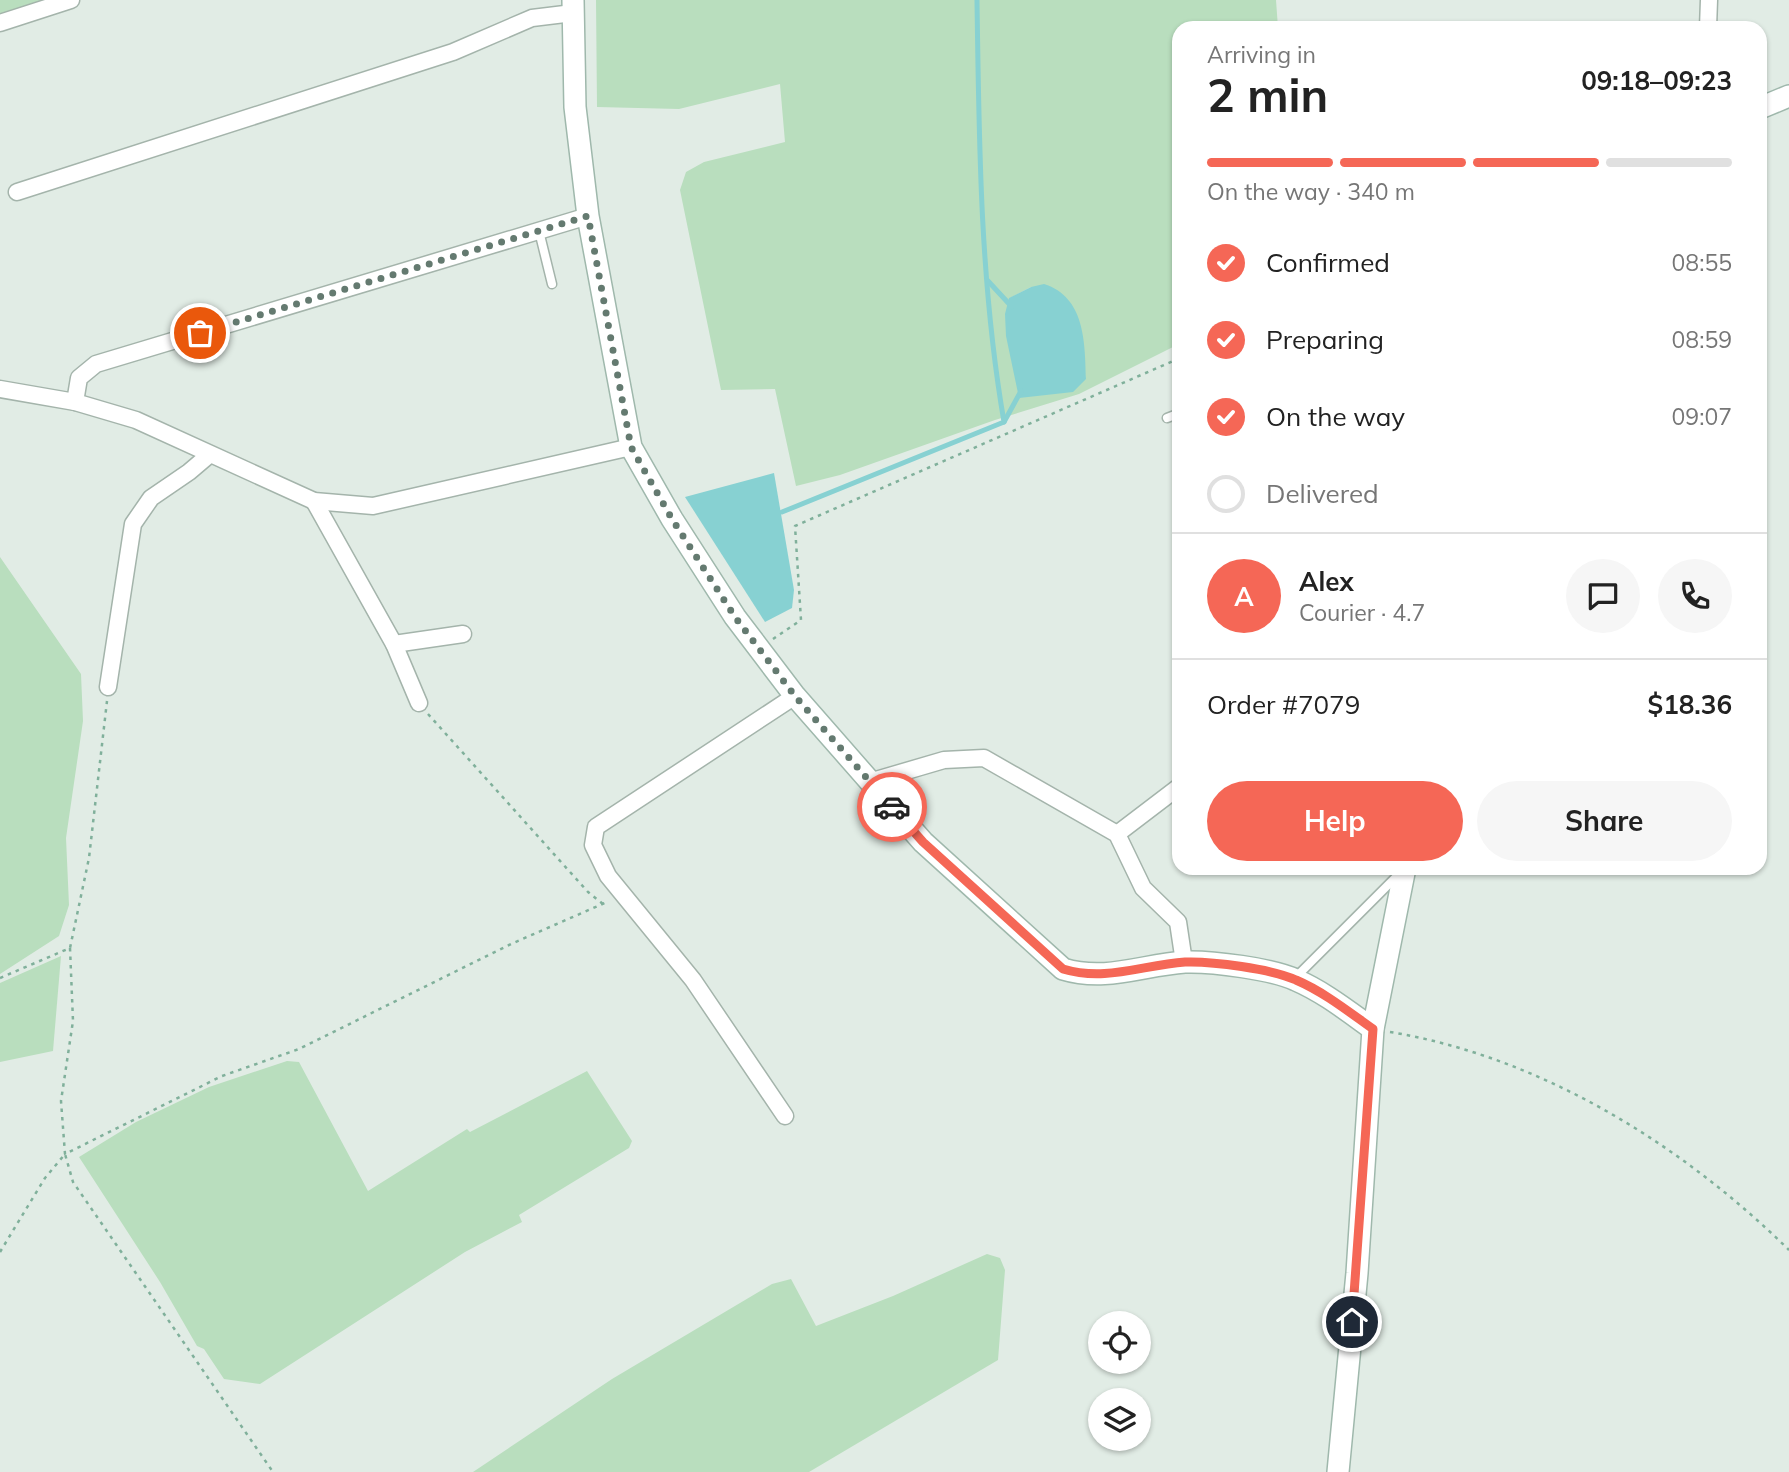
<!DOCTYPE html>
<meta charset="utf-8">
<style>
:root{--surface:#fff;--page:#f6f6f6;--text:#222;--muted:#767676;--line:#e0e0e0;--accent:#f56756}
body{margin:0;font-family:Mulish,sans-serif;background:var(--page);color:var(--text);height:100vh;display:flex;flex-direction:column;font-size:26px;white-space:nowrap}
*{box-sizing:border-box;margin:0}
p{font-size:23px;color:var(--muted)}
.icon{flex:none;width:38px;height:38px;fill:none;stroke:currentColor;stroke-width:2;stroke-linecap:round;stroke-linejoin:round}
.map{position:relative;flex:1;overflow:hidden}
.sheet{position:absolute;left:1172px;top:21px;width:595px;height:854px;display:flex;flex-direction:column;background:var(--surface);border-radius:21px;box-shadow:0 2px 5px #0004}
.sheet>*{flex:none}
.buttons{position:absolute;left:1088px;top:1311px;display:grid;gap:14px}
.buttons a{display:grid;place-items:center;width:63px;height:63px;border-radius:50%;background:var(--surface);box-shadow:0 2px 5px #0004;font-size:35px}
.pin{position:absolute;display:grid;place-items:center;width:60px;height:60px;color:#fff;margin:-30px;border:4px solid #fff;border-radius:50%;box-shadow:0 2px 7px #0007}
.courier{position:absolute;display:grid;place-items:center;width:70px;height:70px;margin:-35px;border:5px solid #f56756;border-radius:50%;background:#fff;color:#222;box-shadow:0 2px 9px #0007}
.headline em{font-style:normal;font-weight:700}
.headline div{display:flex;flex-direction:column-reverse}
.headline{display:flex;align-items:center;justify-content:space-between;height:119px;padding:0 35px}
h1{font-size:46px;font-weight:700;line-height:52px}
.bar{display:grid;grid-template-columns:repeat(4,1fr);gap:10px 7px;align-content:center;height:84px;padding:0 35px}
.bar i{height:9px;border-radius:5px;background:var(--line)}
.bar .current{background:var(--accent)}
.bar p{grid-column:span 4}
.line{display:flex;align-items:center;gap:18px;padding:0 35px;border-top:2px solid var(--line)}
.line div{flex:1}
.round{display:grid;place-items:center;flex:none;width:74px;height:74px;border-radius:37px;background:var(--page)}
ol{padding:0 35px;list-style:none}
li{display:flex;align-items:center;gap:21px;height:77px}
li p{margin-inline-start:auto}
li .icon{padding:7px;border-radius:50%;background:var(--accent);color:#fff;stroke-width:4}
li:last-child{color:var(--muted)}
li i{width:38px;height:38px;border:4px solid var(--line);border-radius:50%}
.cta{display:flex;gap:14px;margin-top:auto;padding:14px 35px}
.cta a{flex:1;height:80px;border-radius:42px;background:var(--accent);color:#fff;font-size:28px;font-weight:700;line-height:80px;text-align:center}
.cta a+a{background:var(--page);color:var(--text)}
.map>svg:first-child{display:block}
.green{fill:#b9debe;fill-rule:evenodd}
.water{fill:#87d1d2}
.lines{fill:none;stroke-linecap:round;stroke-linejoin:round}
.stream{stroke:#87d1d2;stroke-width:5}
.lane-casing{stroke:#a4b4ab;stroke-width:11}
.street-casing{stroke:#a4b4ab;stroke-width:19}
.secondary-casing{stroke:#9fb8ac;stroke-width:24}
.path{stroke:#80b09b;stroke-width:2.5;stroke-dasharray:3.5 5;stroke-linecap:butt}
.lane{stroke:#fff;stroke-width:8}
.street{stroke:#fff;stroke-width:16}
.secondary{stroke:#fff;stroke-width:21}
.done{stroke:#647a70;stroke-width:7;stroke-dasharray:0 12.6}
.route{stroke:#f56756;stroke-width:9}
</style>
<div class="map">
<svg width="1789" height="1472" viewBox="0 0 1789 1472">
<rect width="100%" height="100%" fill="#e1ece5"/>
<!-- green -->
<g class="green">
<polygon points="0,0 49,0 0,16"/>
<path d="M 596,0 L 1276,0 L 1278,28 L 1180,28 L 1179,344 L 1079,394 L 995,420 L 840,475 L 796,486 L 775,389 L 721,390 L 680,190 L 686,172 L 704,162 L 785,142 L 780,84 L 679,109 L 597,107 ZM 1031,287 L 1019,397 L 1010,298 Z"/>
<polygon points="0,557 81,674 83,721 66,838 69,905 59,936 0,974"/>
<polygon points="61,956 53,1051 0,1062 0,983"/>
<polygon points="287,1061 299,1062 368,1191 467,1129 470,1132 587,1071 632,1141 629,1148 519,1215 522,1222 465,1252 260,1384 224,1379 204,1349 197,1346 160,1282 79,1157 136,1122 209,1087"/>
<polygon points="987,1254 1000,1258 1005,1270 998,1360 809,1472 473,1472 612,1379 772,1284 791,1279 816,1326 893,1296"/>
</g>
<!-- water -->
<g class="water">
<path d="M 1044,284 C 1085,297 1085,342 1086,379 L 1073,392 L 1019,398 L 1006,336 L 1005,314 L 1009,298 L 1031,287 Z"/>
<polygon points="774,473 794,590 792,608 765,622 685,497"/>
</g>
<g class="lines">
<!-- stream -->
<g class="stream">
<polyline points="988,281 1012,307"/>
<polyline points="1004,422 1021,391"/>
<path d="M 782,512 L 1004,422 C 980,283 979,141 977,0"/>
</g>
<!-- lane casing -->
<g class="lane-casing">
<g id="lane">
<polyline points="539,231 552,284"/>
<polyline points="1167,418 1180,413"/>
<polyline points="1295,978 1400,873"/>
</g>
</g>
<!-- street casing -->
<g class="street-casing">
<g id="street">
<polyline points="0,23 71,0"/>
<polyline points="1708,28 1709,0"/>
<polyline points="17,192 453,52 532,18 573,13"/>
<polyline points="0,389 75,402 136,420 314,501 373,506 631,447"/>
<polyline points="75,402 79,378 96,364 588,216"/>
<polyline points="314,501 394,644 419,703"/>
<polyline points="394,644 463,634"/>
<polyline points="108,687 133,524 151,498 189,472 209,455"/>
<polyline points="869,782 944,760 984,758 1117,834 1143,888 1178,922 1184,962"/>
<polyline points="1117,834 1180,786"/>
<polyline points="785,1116 693,980 608,876 593,845 596,827 795,696"/>
</g>
</g>
<!-- secondary casing -->
<g class="secondary-casing">
<g id="secondary">
<path d="M 573,0 L 575,107 L 588,216 L 631,447 L 672,519 L 735,617 L 795,696 L 923,842 L 1063,969 C 1106,982 1142,965 1185,962 C 1212,961 1272,969 1296,980 C 1324,992 1349,1012 1373,1029"/>
<polyline points="1760,108 1789,96"/>
<polyline points="1338,1472 1357,1273 1373,1029 1405,868"/>
</g>
</g>
<!-- path -->
<g class="path">
<polyline points="773,639 801,620 795,526 1180,358"/>
<polyline points="428,714 588,892 603,904"/>
<polyline points="70,948 73,1021 61,1101 65,1154 222,1076 299,1049 511,944 607,902"/>
<polyline points="0,978 70,948 89,858 107,701"/>
<path d="M 1390,1032 C 1541,1057 1681,1144 1789,1250"/>
<polyline points="0,1252 45,1178 65,1154 73,1182 273,1472"/>
</g>
<!-- lane -->
<use href="#lane" class="lane"/>
<!-- street -->
<use href="#street" class="street"/>
<!-- secondary -->
<use href="#secondary" class="secondary"/>
</g>
<g class="lines">
<!-- done -->
<polyline class="done" points="200,333 588,216 631,447 672,519 735,617 795,696 892,807"/>
<!-- route -->
<path class="route" d="M 892,807 L 923,842 L 1063,969 C 1106,982 1142,965 1185,962 C 1212,961 1272,969 1296,980 C 1324,992 1349,1012 1373,1029 L 1352,1322"/>
</g>
</svg>
<div class="buttons">
<a><svg class="icon" aria-label="locate" viewBox="0 0 24 24"><circle cx="12" cy="12" r="6"/><path d="M12 2v4M12 18v4M2 12h4M18 12h4"/></svg></a>
<a><svg class="icon" aria-label="layers" viewBox="0 0 24 24"><path d="M12 4l9 5-9 5-9-5zM3 14l9 5 9-5"/></svg></a>
</div>
<div class="pin" style="left:200px;top:333px;background:#ea580c"><svg class="icon" aria-label="bag" viewBox="0 0 24 24"><path d="M5 8h14l-1 12H6zM9 8a3 3 0 0 1 6 0"/></svg></div>
<div class="pin" style="left:1352px;top:1322px;background:#1f2937"><svg class="icon" aria-label="home" viewBox="0 0 24 24"><path d="M3 11l9-7 9 7M6 9v11h12V9"/></svg></div>
<div class="courier" style="left:892px;top:807px"><svg class="icon" aria-label="car" viewBox="0 0 24 24"><path d="M5 17H2v-5l4-1 3-4h7l3 4 3 1v5h-3M9 17h6M6 11h13"/><circle cx="7" cy="17" r="2"/><circle cx="17" cy="17" r="2"/></svg></div>
<section class="sheet">
<div class="headline"><div><h1>2 min</h1><p>Arriving in</p></div><em>09:18–09:23</em></div>
<div class="bar"><i class="current"></i><i class="current"></i><i class="current"></i><i></i><p>On the way · 340 m</p></div>
<ol>
<li><svg class="icon" aria-label="check" viewBox="0 0 24 24"><path d="M5 12l5 5 9-10"/></svg>Confirmed<p>08:55</p></li>
<li><svg class="icon" aria-label="check" viewBox="0 0 24 24"><path d="M5 12l5 5 9-10"/></svg>Preparing<p>08:59</p></li>
<li><svg class="icon" aria-label="check" viewBox="0 0 24 24"><path d="M5 12l5 5 9-10"/></svg>On the way<p>09:07</p></li>
<li><i></i>Delivered</li>
</ol>
<div class="line" style="height:126px"><b class="round" style="background:var(--accent);color:#fff">A</b><div><b>Alex</b><p>Courier · 4.7</p></div><a class="round"><svg class="icon" aria-label="chat" viewBox="0 0 24 24"><path d="M4 5h16v11H9l-5 4z"/></svg></a><a class="round"><svg class="icon" aria-label="phone" viewBox="0 0 24 24"><path d="M5 4h4l2 5-3 2q2 4 5 5l2-3 5 2v4C11 20 4 13 5 4z"/></svg></a></div>
<div class="line" style="height:91px"><div>Order #7079</div><b>$18.36</b></div>
<div class="cta"><a>Help</a><a>Share</a></div>
</section>
</div>
